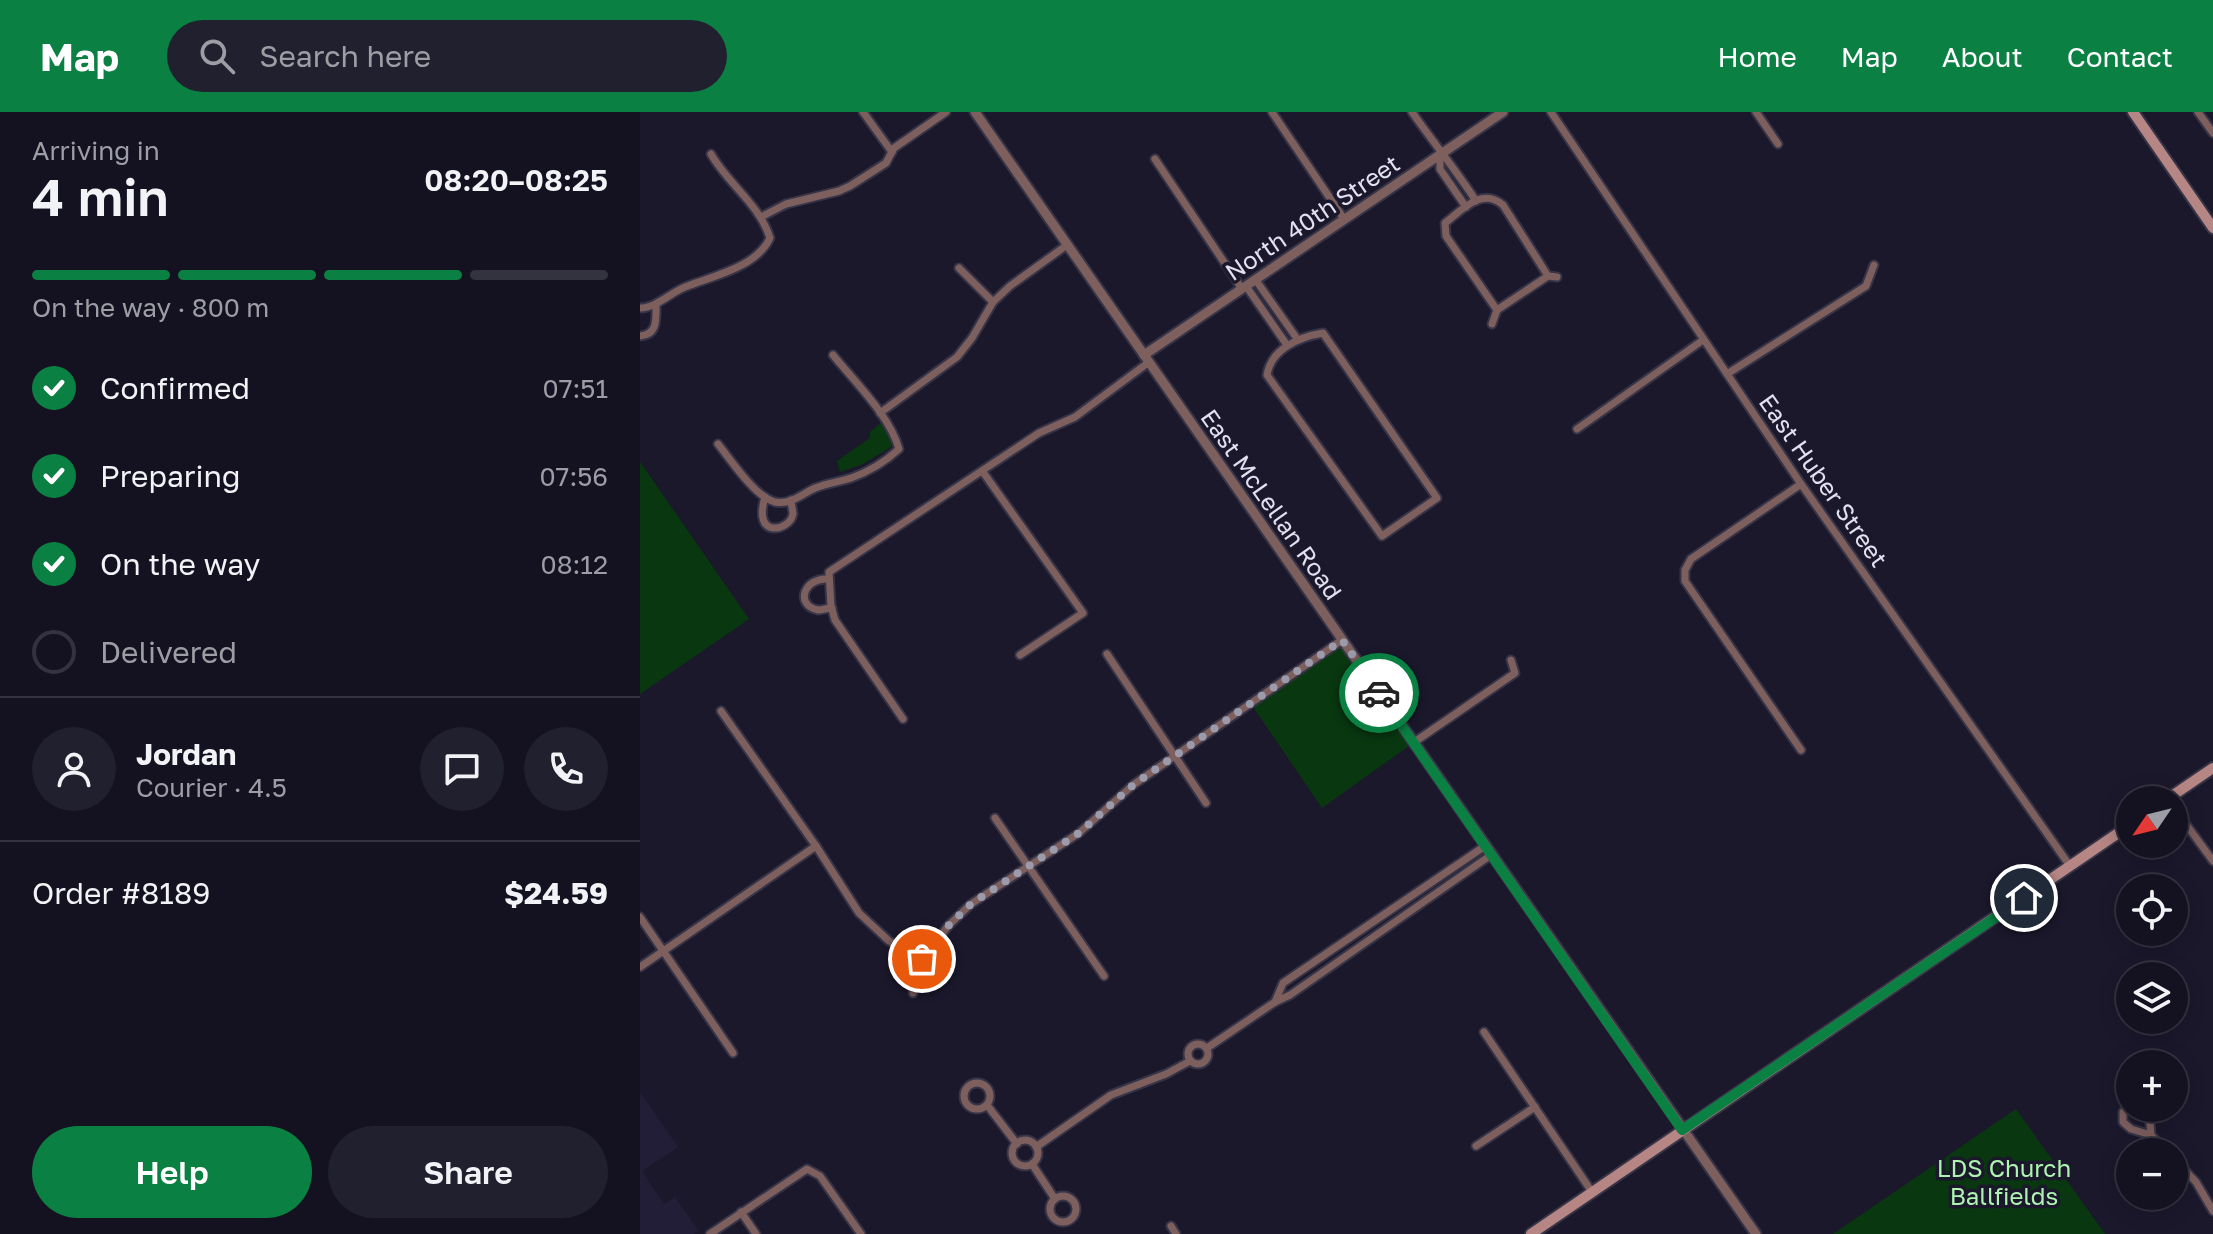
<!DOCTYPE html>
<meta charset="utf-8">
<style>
:root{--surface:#141221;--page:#21202e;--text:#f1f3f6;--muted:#9d9ea5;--line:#33323f;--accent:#0b8043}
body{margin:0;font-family:"Golos Text",sans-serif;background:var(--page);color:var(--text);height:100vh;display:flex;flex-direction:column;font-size:30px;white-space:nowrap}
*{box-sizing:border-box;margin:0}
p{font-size:26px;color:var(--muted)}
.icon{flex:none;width:44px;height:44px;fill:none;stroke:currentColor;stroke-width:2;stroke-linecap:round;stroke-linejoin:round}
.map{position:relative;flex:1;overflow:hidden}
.drawer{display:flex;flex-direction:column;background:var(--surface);width:640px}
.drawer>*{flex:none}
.needle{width:52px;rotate:235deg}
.buttons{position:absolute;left:1476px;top:674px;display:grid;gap:16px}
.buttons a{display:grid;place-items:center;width:72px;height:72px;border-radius:50%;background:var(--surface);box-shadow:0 4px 20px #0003,0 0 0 2px var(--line);font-size:40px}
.pin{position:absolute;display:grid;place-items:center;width:68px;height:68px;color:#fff;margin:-34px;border:4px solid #fff;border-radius:50%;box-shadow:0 2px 8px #0007}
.courier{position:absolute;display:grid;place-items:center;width:80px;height:80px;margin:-40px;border:6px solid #0b8043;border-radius:50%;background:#fff;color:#222;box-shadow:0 2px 10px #0007}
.overview em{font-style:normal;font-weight:600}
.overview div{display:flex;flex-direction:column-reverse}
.overview{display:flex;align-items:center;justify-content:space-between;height:136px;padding:0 32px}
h1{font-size:52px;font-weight:600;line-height:60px}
.bar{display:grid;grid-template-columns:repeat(4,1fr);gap:12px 8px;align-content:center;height:96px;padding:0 32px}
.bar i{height:10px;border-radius:6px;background:var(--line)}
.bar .selected{background:var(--accent)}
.bar p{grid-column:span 4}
.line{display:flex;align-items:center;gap:20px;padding:0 32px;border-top:2px solid var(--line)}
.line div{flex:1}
.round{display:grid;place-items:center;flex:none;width:84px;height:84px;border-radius:42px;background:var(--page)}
ol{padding:0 32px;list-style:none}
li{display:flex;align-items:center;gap:24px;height:88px}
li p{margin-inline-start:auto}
li .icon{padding:8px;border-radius:50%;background:var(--accent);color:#fff;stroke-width:4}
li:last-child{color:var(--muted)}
li i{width:44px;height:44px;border:4px solid var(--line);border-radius:50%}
.cta{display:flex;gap:16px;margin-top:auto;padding:16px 32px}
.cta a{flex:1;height:92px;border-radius:48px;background:var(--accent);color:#fff;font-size:32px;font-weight:600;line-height:92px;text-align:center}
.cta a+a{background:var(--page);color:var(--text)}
header{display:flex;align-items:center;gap:48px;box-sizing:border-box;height:112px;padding:0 40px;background:var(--accent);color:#fff}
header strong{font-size:38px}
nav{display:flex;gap:44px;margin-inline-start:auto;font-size:28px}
.search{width:560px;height:72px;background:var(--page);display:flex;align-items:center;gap:20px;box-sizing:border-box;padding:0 28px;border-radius:44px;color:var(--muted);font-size:30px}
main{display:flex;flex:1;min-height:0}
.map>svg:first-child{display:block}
.built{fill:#221e38}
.green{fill:#093810}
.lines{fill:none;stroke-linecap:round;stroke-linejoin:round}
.minor-casing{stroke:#373447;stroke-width:11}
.tertiary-casing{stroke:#373447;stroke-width:13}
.secondary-casing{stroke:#373447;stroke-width:14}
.minor{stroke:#7d5f5e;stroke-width:7}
.tertiary{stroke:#7d5f5e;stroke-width:9}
.secondary{stroke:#b58684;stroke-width:10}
.done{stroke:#9c9bab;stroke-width:8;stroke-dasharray:0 14.4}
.route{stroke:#0b8043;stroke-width:10}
.labels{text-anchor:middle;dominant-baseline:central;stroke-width:7;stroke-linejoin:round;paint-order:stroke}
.street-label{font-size:24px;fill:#e2e1ef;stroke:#1b182c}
.park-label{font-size:24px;fill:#aef4b0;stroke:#1b182c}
</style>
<header>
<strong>Map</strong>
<div class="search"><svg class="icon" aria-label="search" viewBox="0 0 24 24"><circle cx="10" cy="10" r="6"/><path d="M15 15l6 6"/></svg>Search here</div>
<nav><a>Home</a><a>Map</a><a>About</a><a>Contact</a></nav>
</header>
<main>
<section class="drawer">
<div class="overview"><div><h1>4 min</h1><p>Arriving in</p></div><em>08:20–08:25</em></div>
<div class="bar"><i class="selected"></i><i class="selected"></i><i class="selected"></i><i></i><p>On the way · 800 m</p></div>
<ol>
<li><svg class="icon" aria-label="check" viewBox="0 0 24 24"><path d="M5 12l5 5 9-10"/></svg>Confirmed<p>07:51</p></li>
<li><svg class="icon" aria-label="check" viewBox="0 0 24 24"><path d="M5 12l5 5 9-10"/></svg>Preparing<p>07:56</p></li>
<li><svg class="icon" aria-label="check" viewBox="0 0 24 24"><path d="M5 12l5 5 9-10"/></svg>On the way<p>08:12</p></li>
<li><i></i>Delivered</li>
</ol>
<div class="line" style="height:144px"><a class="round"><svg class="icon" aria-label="person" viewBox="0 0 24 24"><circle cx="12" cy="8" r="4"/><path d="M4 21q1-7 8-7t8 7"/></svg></a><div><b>Jordan</b><p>Courier · 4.5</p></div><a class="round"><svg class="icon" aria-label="chat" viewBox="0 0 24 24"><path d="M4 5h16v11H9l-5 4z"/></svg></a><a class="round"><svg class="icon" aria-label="phone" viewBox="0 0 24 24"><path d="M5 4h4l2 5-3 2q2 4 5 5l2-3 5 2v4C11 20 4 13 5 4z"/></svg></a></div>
<div class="line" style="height:104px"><div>Order #8189</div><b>$24.59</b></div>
<div class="cta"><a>Help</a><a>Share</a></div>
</section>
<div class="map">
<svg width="1573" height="1122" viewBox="0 0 1573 1122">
<rect width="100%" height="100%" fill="#1b182c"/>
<!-- built -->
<polygon class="built" points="0,980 38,1035 2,1059 24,1092 35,1085 59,1119 54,1122 0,1122"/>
<!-- green -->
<g class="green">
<polygon points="242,310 252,328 251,335 223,352 200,360 197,349 230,326 230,320"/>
<polygon points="0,350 109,507 0,582"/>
<polygon points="702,528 773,631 682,696 611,592"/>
<polygon points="1376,997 1465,1122 1193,1122"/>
</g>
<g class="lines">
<!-- minor casing -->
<g class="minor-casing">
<g id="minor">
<polyline points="223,0 252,40"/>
<polyline points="632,0 704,107"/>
<path d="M 772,0 C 793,30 816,58 836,89"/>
<polyline points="911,0 1161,372 1430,754"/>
<polyline points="1116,0 1138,32"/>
<polyline points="1558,0 1573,21"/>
<polyline points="800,42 800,57 826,95"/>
<polyline points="515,47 602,177"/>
<polyline points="121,105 146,92 199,79 210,74 246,51 254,36 306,0"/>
<polyline points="319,156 353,190"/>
<polyline points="615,167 658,228"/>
<polyline points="606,174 647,233"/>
<path d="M 0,196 C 16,196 30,181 45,175 C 72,164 116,156 130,126 C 120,93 88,72 71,42"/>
<polyline points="857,198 908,164"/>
<path d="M 852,212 L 857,198 L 806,124 L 805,111 C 823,97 842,75 863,93 L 908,164 L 917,165"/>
<path d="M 683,221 L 797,386 L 742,424 L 627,263 C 631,237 659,225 683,221 Z"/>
<path d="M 0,224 C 18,223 16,207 16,192"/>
<polyline points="1087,262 1226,174 1234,153"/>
<polyline points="240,301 317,245 332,226 353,190 370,174 427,133"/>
<polyline points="937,317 1063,228"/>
<path d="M 78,332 C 91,348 115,385 135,390 C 151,393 162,382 175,376 C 187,371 199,370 211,366 C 228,360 246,349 259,337 C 250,304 215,270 193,243"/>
<polyline points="343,360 443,501 380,543"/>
<path d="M 125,385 C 112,428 150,419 153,402 C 153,398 151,393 151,388"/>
<path d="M 189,467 C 164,465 154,493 178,498 C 183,498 187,496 192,496"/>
<polyline points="467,542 566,691"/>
<polyline points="81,599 176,734 219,801 249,829 282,847"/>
<polyline points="263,607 195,508 191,494 189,460 399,321 435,305 509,250"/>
<polyline points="773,631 875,561 871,548"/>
<polyline points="1161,638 1045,469 1045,458 1051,447 1161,372"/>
<polyline points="1534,696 1573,749"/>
<polyline points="355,706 464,864"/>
<polyline points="0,805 93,941"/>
<polyline points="0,855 176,734"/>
<polyline points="273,881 282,847 309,813 331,792 439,721 493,673 702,528"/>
<polyline points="635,890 643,871 845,734"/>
<polyline points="844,920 952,1080"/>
<circle cx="558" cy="942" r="10"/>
<polyline points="567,936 635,890 650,883 851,743"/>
<circle cx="337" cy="984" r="13"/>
<polyline points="1490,992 1483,1000 1483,1010 1491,1017 1511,1023 1526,1040"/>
<polyline points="347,993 377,1032"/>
<polyline points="1506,996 1509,999 1511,1023"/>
<circle cx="385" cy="1041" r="13"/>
<polyline points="836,1034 895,995"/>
<polyline points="396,1035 471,983 526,962 550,949"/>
<polyline points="1534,1047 1556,1070 1573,1099"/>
<polyline points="392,1052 415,1087"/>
<circle cx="423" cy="1097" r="13"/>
<polyline points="101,1100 116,1122"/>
<polyline points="531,1114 536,1122"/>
<polyline points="70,1122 167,1057 180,1064 221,1122"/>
</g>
</g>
<!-- tertiary casing -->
<g class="tertiary-casing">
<g id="tertiary">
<polyline points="335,0 1116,1122"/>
<polyline points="504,243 863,0"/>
</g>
</g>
<!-- secondary casing -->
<g class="secondary-casing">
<g id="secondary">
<polyline points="1493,0 1573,116"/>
<polyline points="1526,688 1573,656"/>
<polyline points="891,1122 1490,713"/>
</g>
</g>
<!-- minor -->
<use href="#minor" class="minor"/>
<!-- tertiary -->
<use href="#tertiary" class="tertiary"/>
<!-- secondary -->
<use href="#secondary" class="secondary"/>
</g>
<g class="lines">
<!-- done -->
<polyline class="done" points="282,847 309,813 331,792 439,721 493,673 702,528 739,581"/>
<!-- route -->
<polyline class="route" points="739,581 1042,1018 1384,786"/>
</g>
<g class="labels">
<!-- street labels -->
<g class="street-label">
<text transform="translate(672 105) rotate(-34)">North 40th Street</text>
<text transform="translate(1184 368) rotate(55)">East Huber Street</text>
<text transform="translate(632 392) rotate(55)">East McLellan Road</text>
</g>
<!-- park labels -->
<g class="park-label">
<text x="1364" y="1055">LDS Church<tspan x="1364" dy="28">Ballfields</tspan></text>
</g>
</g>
</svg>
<div class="buttons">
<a><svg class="needle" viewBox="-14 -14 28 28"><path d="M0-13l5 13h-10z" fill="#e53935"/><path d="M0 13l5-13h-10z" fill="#9d9ea5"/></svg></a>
<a><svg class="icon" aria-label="locate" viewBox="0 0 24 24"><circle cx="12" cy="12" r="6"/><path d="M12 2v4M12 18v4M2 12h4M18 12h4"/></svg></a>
<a><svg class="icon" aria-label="layers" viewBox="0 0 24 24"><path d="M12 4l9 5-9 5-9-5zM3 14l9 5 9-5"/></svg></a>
<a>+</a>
<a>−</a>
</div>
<div class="pin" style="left:282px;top:847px;background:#ea580c"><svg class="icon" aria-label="bag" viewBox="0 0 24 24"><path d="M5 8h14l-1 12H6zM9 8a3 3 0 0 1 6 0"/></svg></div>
<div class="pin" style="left:1384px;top:786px;background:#1f2937"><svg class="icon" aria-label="home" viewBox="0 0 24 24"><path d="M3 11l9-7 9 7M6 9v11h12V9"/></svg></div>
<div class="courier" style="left:739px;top:581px"><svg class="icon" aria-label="car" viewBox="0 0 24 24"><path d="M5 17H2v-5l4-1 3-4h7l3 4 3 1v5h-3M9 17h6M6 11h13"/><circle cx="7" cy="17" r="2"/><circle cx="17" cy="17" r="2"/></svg></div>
</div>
</main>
